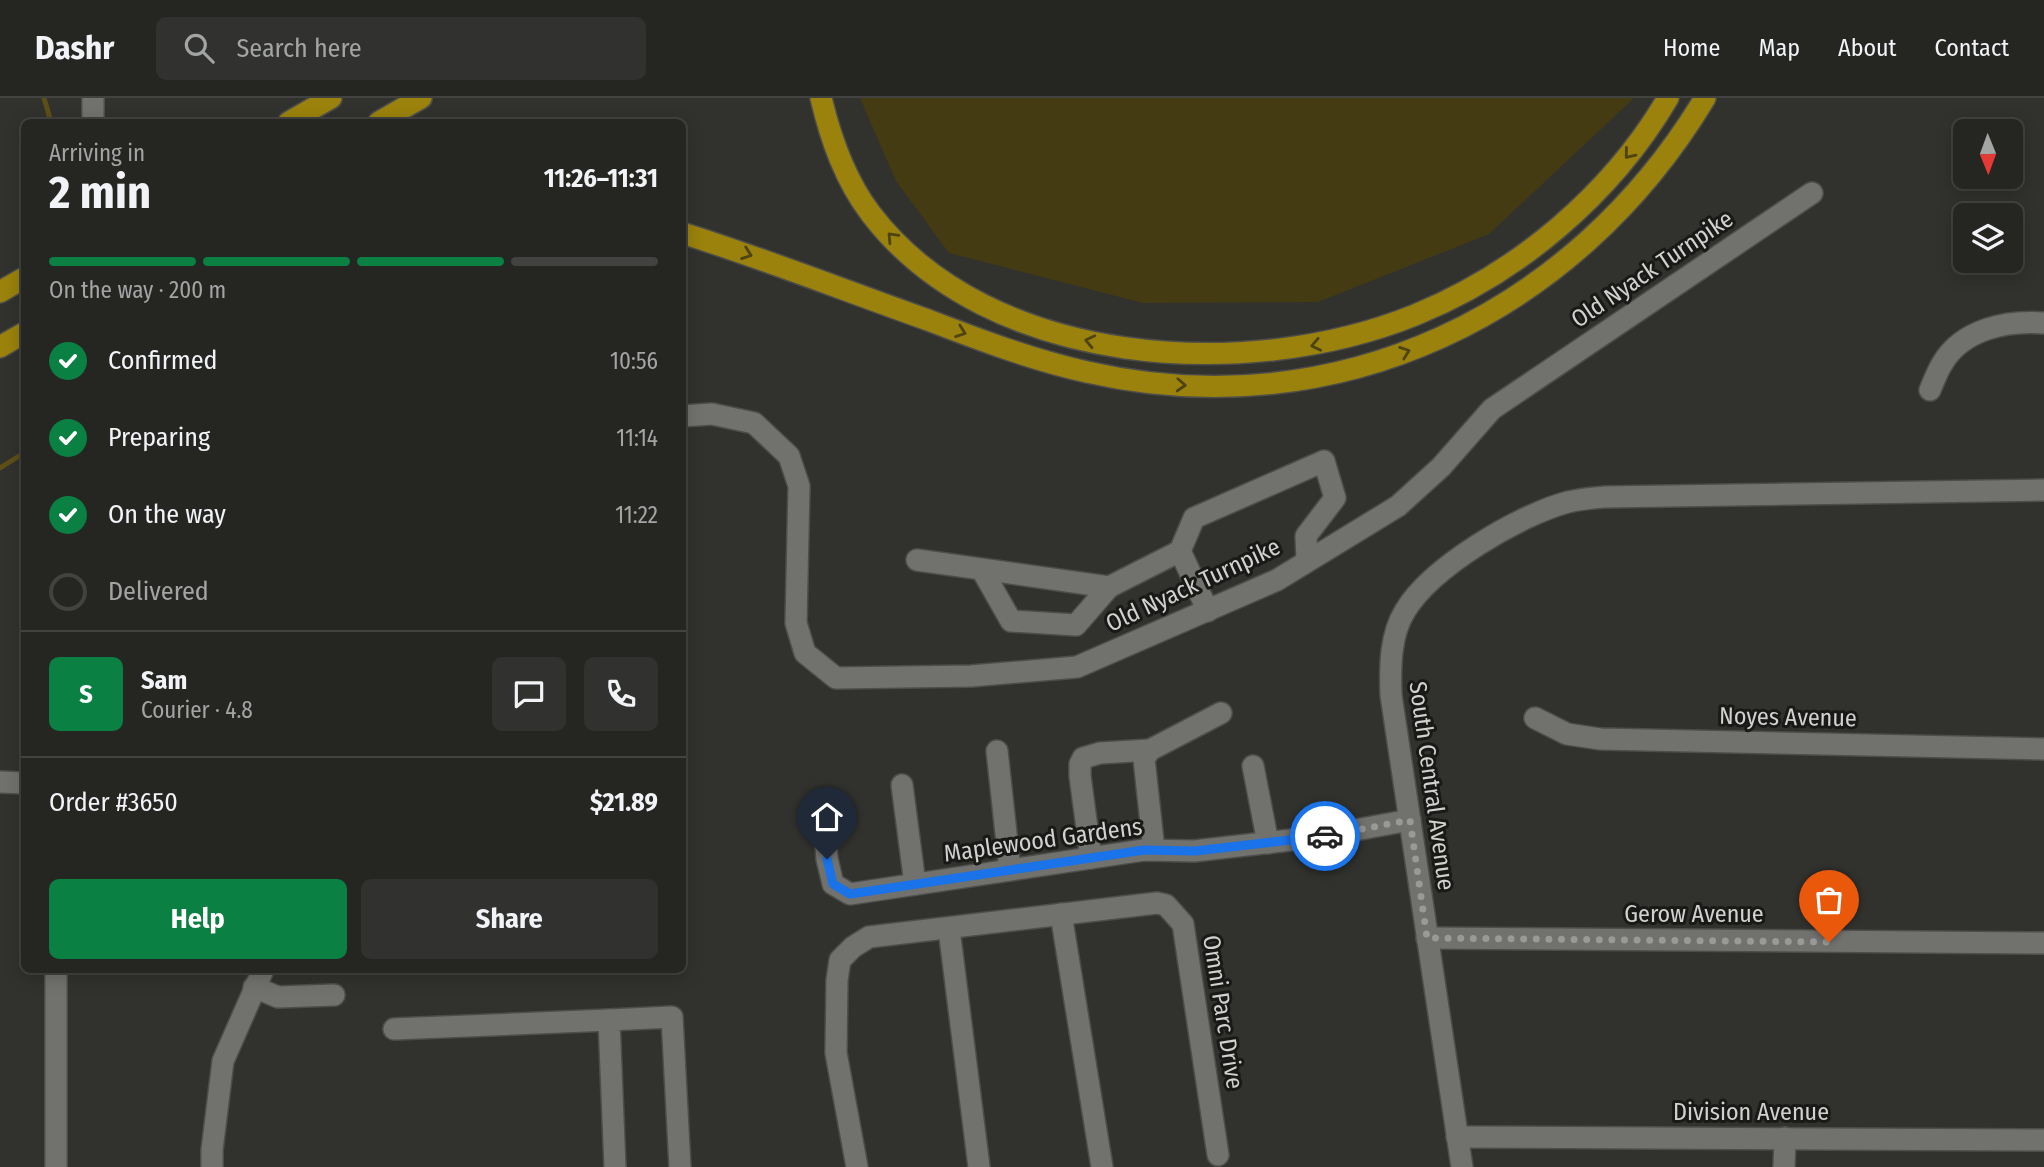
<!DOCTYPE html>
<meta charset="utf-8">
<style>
:root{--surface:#252522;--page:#31312f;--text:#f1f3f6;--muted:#a3a5a5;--line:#424240;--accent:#0b8043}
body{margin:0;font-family:"Fira Sans Condensed",sans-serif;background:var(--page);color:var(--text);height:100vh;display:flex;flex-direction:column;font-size:26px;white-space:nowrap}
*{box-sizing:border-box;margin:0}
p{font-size:23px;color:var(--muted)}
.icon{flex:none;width:38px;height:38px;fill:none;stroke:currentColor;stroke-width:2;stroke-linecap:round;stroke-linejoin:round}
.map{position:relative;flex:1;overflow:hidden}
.sheet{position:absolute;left:21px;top:21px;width:665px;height:854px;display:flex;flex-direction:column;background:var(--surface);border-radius:10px;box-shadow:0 4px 18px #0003,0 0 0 2px var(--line)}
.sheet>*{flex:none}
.needle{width:46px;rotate:179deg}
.controls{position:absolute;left:1953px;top:21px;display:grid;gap:14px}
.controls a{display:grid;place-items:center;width:70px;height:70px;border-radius:10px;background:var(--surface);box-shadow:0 4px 18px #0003,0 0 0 2px var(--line);font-size:35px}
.pin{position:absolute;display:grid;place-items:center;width:60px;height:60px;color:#fff;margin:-72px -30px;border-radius:50% 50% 50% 0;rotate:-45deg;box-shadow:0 0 7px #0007}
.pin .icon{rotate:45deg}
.courier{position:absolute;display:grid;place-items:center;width:70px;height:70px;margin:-35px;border:5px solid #1a73e8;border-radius:50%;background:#fff;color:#222;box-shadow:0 2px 9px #0007}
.summary em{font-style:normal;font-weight:700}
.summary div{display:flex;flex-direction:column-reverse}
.summary{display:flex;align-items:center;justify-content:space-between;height:119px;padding:0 28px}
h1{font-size:46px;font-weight:700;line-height:52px}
.bar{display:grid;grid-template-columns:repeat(4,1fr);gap:10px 7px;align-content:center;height:84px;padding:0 28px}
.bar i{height:9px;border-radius:5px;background:var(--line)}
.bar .selected{background:var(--accent)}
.bar p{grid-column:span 4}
.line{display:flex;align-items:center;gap:18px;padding:0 28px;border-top:2px solid var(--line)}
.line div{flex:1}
.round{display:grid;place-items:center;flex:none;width:74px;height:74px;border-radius:10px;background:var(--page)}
ol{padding:0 28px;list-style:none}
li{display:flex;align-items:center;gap:21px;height:77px}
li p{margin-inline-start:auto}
li .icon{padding:7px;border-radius:50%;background:var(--accent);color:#fff;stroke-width:4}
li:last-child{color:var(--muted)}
li i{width:38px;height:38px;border:4px solid var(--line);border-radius:50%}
.button{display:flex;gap:14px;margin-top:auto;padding:14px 28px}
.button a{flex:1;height:80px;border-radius:10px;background:var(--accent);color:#fff;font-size:28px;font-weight:700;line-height:80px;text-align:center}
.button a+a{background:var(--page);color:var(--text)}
header{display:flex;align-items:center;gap:42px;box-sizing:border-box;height:98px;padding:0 35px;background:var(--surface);border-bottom:2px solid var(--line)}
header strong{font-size:33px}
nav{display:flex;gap:38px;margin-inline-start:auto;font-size:24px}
.search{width:490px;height:63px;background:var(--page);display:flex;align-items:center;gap:18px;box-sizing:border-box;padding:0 24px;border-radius:10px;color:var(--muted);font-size:26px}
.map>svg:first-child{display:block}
.green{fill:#453b12}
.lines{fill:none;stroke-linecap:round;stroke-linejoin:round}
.stream{stroke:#5d4f17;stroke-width:5}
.minor-casing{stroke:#4d4d4a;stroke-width:24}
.highway-casing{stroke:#4d4d4a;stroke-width:24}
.minor{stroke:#71716e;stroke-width:21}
.highway{stroke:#9b820c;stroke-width:21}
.oneway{stroke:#4d4313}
.done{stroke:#999997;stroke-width:7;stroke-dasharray:0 12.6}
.route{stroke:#1a73e8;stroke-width:9}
.labels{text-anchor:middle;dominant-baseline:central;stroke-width:6;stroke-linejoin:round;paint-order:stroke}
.street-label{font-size:24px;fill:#d1d1cf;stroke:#191917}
</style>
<header>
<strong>Dashr</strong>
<div class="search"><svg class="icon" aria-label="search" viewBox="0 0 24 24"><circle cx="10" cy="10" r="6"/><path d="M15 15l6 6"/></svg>Search here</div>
<nav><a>Home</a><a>Map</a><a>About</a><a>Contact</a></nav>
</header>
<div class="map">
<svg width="2044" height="1069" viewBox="0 0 2044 1069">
<rect width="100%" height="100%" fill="#31312e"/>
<!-- green -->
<polygon class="green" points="860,0 1634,0 1489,136 1318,204 1143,205 949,155 896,83"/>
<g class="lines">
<!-- stream -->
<g class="stream">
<polyline points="44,0 51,24"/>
<polyline points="0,370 24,355"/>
</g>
<!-- minor casing -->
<g class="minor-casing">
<g id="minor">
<polyline points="93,24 93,0"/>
<path d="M 1930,292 C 1934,283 1937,274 1942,266 C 1962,231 2007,222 2044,225"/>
<polyline points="682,318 712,316 754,325 789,358 799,388 796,525 805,555 836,580 971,578 1077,569 1277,482 1398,408 1441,369 1492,311 1812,95"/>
<polyline points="1180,453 1194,420 1324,363 1335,400 1306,438 1307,462"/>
<polyline points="917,462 1109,489 1180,453 1208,513"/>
<polyline points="982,472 1011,523 1076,527 1109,489"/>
<polyline points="1535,620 1567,636 1600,641 2044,651"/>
<polyline points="997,653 1010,772"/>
<polyline points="1253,668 1268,745"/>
<polyline points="0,684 24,685"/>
<polyline points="902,687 915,786"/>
<polyline points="824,723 827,761 833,786 850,796 1144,752 1194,753 1317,739 1410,722"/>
<polyline points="1154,752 1144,661 1150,652 1221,615"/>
<polyline points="1091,760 1080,678 1080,666 1083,660 1100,655 1150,652"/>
<polyline points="1061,816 1102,1069"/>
<polyline points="949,831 979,1069"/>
<polyline points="1427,840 2044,845"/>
<polyline points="254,889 278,899 334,897"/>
<polyline points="394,931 609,922"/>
<polyline points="1457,1039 2044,1042"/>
<polyline points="56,1069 56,872"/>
<polyline points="212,1069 212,1052 223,963 263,872"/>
<polyline points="615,1069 609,922 672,919 680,1069"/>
<polyline points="857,1069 836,955 837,882 840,862 853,849 869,839 1157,805 1166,807 1183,826 1218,1057"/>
<path d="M 1462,1069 L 1391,597 C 1390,569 1390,537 1405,513 C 1431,469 1519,417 1568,404 C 1580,401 1593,400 1605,399 L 2044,392"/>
<polyline points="1784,1069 1785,1040"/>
</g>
</g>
<!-- highway casing -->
<g class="highway-casing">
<g id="highway">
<path d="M 821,0 C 831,42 845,82 871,116 C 989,270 1247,285 1415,217 C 1518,175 1611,97 1668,0"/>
<polyline points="289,24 331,0"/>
<polyline points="379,24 421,0"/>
<path d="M 682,135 C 765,161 846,193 928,222 C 980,242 1033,262 1087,274 C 1337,331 1575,216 1705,0"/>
<polyline points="0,194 24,180"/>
<polyline points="0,249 24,235"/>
</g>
</g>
<!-- minor -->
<use href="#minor" class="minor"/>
<!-- highway -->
<use href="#highway" class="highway"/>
</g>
<!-- one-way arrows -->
<defs><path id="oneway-chevron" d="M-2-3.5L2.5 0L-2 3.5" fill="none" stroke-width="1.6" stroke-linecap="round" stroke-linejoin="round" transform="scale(1.75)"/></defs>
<g class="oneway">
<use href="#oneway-chevron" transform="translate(1629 56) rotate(129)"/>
<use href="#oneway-chevron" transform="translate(892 139) rotate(-133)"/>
<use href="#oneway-chevron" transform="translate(747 156) rotate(20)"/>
<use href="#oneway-chevron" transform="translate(961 234) rotate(20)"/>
<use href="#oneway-chevron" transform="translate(1090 243) rotate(-167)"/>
<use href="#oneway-chevron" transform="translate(1316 247) rotate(168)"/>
<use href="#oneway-chevron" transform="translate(1405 254) rotate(-20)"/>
<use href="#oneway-chevron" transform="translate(1181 287) rotate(3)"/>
</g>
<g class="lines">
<!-- done -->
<polyline class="done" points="1325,738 1410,722 1427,840 1829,844"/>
<!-- route -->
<polyline class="route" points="827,761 833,786 850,796 1144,752 1195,753 1325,738"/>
</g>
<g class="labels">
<!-- street labels -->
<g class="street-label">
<text transform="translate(1652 171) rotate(-34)">Old Nyack Turnpike</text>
<text transform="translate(1193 487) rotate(-25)">Old Nyack Turnpike</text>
<text transform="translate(1788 619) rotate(1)">Noyes Avenue</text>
<text transform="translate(1432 688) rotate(82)">South Central Avenue</text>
<text transform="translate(1043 742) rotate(-8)">Maplewood Gardens</text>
<text x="1694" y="816">Gerow Avenue</text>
<text transform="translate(1223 914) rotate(81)">Omni Parc Drive</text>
<text x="1751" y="1014">Division Avenue</text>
</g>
</g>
</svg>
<div class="controls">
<a><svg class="needle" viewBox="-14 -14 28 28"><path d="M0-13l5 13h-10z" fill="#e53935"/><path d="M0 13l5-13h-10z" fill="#a3a5a5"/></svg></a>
<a><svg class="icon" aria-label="layers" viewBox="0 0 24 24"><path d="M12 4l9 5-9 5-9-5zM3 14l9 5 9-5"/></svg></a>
</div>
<div class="pin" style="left:1829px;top:844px;background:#ea580c"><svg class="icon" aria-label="bag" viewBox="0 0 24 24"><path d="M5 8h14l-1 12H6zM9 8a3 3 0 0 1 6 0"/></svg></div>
<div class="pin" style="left:827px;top:761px;background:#1f2937"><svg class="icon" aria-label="home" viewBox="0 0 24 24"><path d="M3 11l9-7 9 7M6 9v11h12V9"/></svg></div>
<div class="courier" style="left:1325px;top:738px"><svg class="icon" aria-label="car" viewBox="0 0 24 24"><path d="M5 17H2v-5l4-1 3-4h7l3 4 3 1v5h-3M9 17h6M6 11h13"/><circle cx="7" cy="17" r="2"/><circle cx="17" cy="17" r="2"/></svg></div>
<section class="sheet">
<div class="summary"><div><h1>2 min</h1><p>Arriving in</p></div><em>11:26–11:31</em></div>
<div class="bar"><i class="selected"></i><i class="selected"></i><i class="selected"></i><i></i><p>On the way · 200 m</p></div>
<ol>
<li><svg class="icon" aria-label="check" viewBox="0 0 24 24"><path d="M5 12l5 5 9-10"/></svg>Confirmed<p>10:56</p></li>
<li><svg class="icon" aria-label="check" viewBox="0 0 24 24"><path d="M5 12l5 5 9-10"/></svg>Preparing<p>11:14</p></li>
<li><svg class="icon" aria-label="check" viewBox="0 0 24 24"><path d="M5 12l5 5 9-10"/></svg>On the way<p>11:22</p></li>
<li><i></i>Delivered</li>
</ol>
<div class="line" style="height:126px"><b class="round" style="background:var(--accent);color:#fff">S</b><div><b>Sam</b><p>Courier · 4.8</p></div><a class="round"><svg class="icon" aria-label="chat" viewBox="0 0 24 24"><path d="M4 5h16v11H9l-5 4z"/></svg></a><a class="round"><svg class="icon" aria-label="phone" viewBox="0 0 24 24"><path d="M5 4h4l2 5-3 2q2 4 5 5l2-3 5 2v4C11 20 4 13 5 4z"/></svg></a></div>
<div class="line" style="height:91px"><div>Order #3650</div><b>$21.89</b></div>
<div class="button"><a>Help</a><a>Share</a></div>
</section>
</div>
